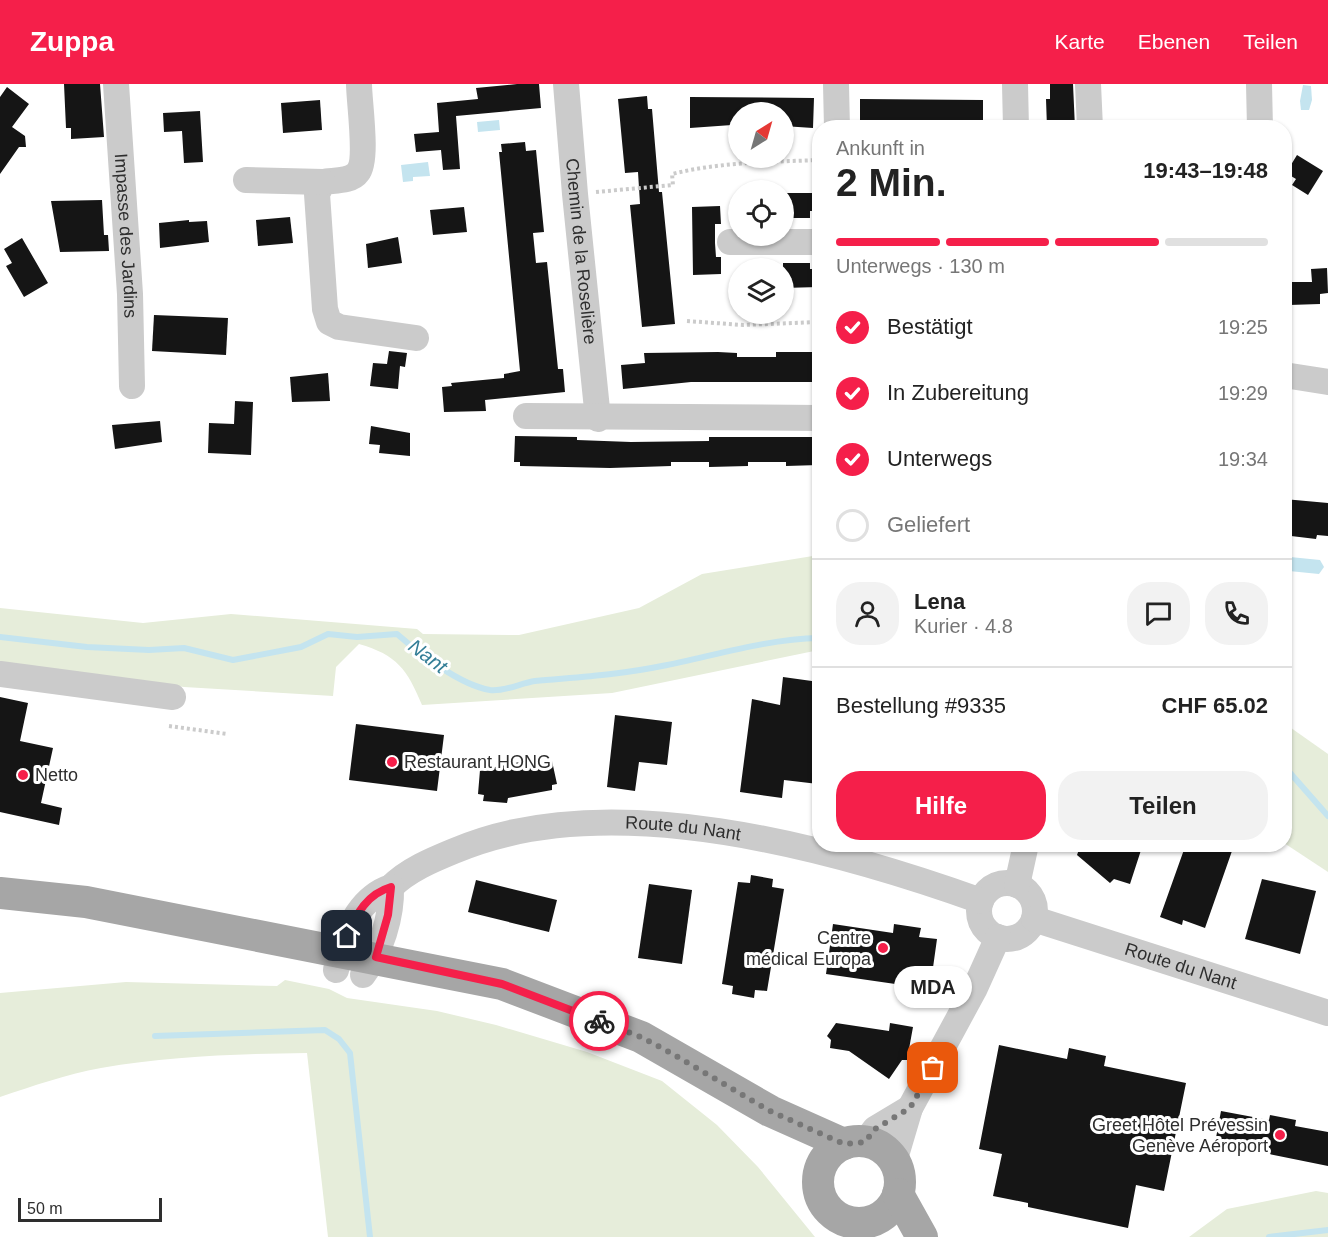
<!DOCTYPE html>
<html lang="de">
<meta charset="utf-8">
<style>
:root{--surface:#fff;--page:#f2f2f2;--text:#222;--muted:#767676;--line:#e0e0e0;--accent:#f51f4a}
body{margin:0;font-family:Arial,sans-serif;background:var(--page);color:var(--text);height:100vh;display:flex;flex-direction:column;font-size:22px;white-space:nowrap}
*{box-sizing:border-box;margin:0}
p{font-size:20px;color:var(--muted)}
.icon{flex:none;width:33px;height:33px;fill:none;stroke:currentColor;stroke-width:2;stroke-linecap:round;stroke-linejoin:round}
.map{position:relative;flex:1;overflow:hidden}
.sheet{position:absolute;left:812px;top:36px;width:480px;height:732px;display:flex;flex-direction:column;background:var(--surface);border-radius:24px;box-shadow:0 2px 4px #0004}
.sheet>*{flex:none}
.needle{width:39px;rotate:37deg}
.controls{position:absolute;left:728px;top:18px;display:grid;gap:12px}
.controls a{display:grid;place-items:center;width:66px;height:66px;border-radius:50%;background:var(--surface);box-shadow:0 2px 4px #0004;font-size:30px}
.scale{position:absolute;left:18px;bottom:15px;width:144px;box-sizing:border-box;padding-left:6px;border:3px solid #2e2e2e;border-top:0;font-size:16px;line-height:21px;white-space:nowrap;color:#2e2e2e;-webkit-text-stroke:4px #fff;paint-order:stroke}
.pin{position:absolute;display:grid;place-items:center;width:51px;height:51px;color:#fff;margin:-26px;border-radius:12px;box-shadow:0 3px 9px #0006}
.courier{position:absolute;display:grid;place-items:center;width:60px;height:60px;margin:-30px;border:4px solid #f51f4a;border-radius:50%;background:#fff;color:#222;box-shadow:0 2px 8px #0007}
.bubble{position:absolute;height:42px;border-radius:21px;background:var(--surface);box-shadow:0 2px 4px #0004;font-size:20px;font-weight:600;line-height:42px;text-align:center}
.summary em{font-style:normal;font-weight:600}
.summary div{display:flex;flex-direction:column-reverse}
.summary{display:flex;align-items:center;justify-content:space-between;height:102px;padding:0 24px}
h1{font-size:39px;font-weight:600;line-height:45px}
.bar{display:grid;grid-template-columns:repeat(4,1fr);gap:9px 6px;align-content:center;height:72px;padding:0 24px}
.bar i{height:8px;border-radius:4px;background:var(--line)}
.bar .active{background:var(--accent)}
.bar p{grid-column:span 4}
.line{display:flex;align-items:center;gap:15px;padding:0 24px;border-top:2px solid var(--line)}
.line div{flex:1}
.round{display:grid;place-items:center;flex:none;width:63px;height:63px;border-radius:24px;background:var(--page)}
ol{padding:0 24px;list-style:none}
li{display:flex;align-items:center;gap:18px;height:66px}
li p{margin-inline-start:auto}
li .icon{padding:6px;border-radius:50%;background:var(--accent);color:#fff;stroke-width:4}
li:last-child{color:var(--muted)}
li i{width:33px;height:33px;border:3px solid var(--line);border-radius:50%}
.button{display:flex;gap:12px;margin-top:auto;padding:12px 24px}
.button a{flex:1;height:69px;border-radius:24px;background:var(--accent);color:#fff;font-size:24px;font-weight:600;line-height:69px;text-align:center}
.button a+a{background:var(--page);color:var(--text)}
header{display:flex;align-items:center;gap:36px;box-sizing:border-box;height:84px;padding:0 30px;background:var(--accent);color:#fff}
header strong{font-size:28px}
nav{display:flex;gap:33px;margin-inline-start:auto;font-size:21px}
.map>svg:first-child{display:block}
.green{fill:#e6edda}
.water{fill:#c4e4ef}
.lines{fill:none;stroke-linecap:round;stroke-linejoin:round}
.stream{stroke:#c4e4ef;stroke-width:6}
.building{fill:#151515}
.path{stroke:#cbcbcb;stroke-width:4;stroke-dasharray:3 3;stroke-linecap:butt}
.minor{stroke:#cbcbcb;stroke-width:26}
.major{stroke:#a6a6a6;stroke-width:32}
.done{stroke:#777;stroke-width:6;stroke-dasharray:0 10.8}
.route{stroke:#f51f4a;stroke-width:8}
.poi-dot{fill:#f51f4a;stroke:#fff;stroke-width:2}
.labels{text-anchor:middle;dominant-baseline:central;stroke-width:6;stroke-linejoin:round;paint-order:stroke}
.street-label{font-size:18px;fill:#2e2e2e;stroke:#fff}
.poi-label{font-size:18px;fill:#2e2e2e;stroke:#fff;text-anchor:start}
.water-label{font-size:20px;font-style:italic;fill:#347e97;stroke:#fff}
</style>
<header>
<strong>Zuppa</strong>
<nav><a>Karte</a><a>Ebenen</a><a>Teilen</a></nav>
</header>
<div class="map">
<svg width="1328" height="1153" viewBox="0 0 1328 1153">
<rect width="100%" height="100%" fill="#fff"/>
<!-- green -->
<g class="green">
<path d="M 819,471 L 819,566 L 612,609 L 422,621 C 407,585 397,571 359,560 L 336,583 L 333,612 L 184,603 L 0,579 L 0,524 L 143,539 L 231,530 L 417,545 L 423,550 L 519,551 L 639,524 L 702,490 Z"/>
<polygon points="1284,639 1328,670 1328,788 1284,759"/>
<path d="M 285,896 L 329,905 L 347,914 L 437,927 L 496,941 L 587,968 L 662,997 L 717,1041 L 758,1083 L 815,1153 L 328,1153 L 307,969 C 238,970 170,972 101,984 C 67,990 33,1002 0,1013 L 0,909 L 126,898 L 277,902 Z"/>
<polygon points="1316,1107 1328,1109 1328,1153 1189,1153 1227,1125"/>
</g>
<!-- water -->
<g class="water">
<polygon points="1303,1 1311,2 1312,16 1309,26 1301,26 1300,17"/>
<polygon points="499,36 500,46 478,48 477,38"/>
<polygon points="428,78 430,92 413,93 413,97 403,98 401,81"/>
<polygon points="1290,473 1320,476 1324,483 1319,490 1289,487"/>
</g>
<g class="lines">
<!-- stream -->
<g class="stream">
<path d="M 0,553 L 87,563 L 149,566 L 184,564 L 233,576 L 301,563 L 328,550 L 357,553 L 397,550 C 420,570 460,601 490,606 C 504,608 521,599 535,597 C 578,593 618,591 662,582 C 713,572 766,555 819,554"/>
<polyline points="1284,682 1328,732"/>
<polyline points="155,952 325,946 339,955 350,969 370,1153"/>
<polyline points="1269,1153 1328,1146"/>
</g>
</g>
<!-- building -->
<g class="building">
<polygon points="64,0 100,0 104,53 71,55 71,44 66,44"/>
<polygon points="517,0 539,0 541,24 456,32 460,85 443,86 441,66 416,68 414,50 439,48 437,19 478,15 476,4"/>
<polygon points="1050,0 1073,0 1075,44 1047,44 1046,15 1050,15"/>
<polygon points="7,3 29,20 12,43 25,52 26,63 19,63 0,90 0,13"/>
<polygon points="647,12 648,25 652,25 659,108 662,108 675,240 642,243 630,121 640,120 638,88 625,89 618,15"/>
<polygon points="690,13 814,14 813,44 783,42 783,28 738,28 738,39 732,39 732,41 690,44"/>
<polygon points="860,15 983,16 983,44 902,40 902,42 860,44"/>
<polygon points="320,16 322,46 283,49 281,19"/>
<polygon points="200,27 203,78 184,79 182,47 164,48 163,29"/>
<polygon points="525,58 526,67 536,66 544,148 533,149 536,179 547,178 558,285 563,285 565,308 485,316 486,327 444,328 442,303 452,302 451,299 504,294 504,290 520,287 499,68 502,68 501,60"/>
<polygon points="1297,71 1323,87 1308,111 1292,101 1296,95 1286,89"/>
<polygon points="783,109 819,109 819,127 810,127 810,134 783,134"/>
<polygon points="102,116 104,151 108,151 109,167 60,168 51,117"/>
<polygon points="720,122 721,140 715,140 715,159 716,173 721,173 721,190 693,191 692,123"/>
<polygon points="464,123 467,148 433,151 430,126"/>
<polygon points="290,133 293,159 258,162 256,136"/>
<polygon points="189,136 189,138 207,137 209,158 160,164 159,139"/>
<polygon points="398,153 402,179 368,184 366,160"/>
<polygon points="22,154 48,199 24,213 6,182 12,179 4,165"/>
<polygon points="783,179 810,179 810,185 819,185 819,203 783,204"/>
<polygon points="1327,184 1328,209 1320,210 1320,220 1289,221 1288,198 1312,198 1311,185"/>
<polygon points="154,231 228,234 226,271 152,267"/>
<polygon points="389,267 407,269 405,283 400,282 398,305 370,302 373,279 387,280"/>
<polygon points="718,268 737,269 737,273 776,273 776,268 817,268 817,298 691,298 623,305 621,281 645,279 644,269"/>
<polygon points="328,289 330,317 292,318 290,293"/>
<polygon points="235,317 253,318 251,371 208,369 209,339 234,340"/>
<polygon points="160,337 162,358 115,365 112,341"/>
<polygon points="371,342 410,349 410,372 379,369 380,361 369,360"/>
<polygon points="515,352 577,353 577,356 631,358 709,357 709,353 819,353 819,381 786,382 786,378 748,378 748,382 709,383 709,378 671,378 671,382 610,384 520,382 520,378 514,378"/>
<polygon points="1284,415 1328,419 1328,452 1317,451 1316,455 1291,452 1291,448 1284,447"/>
<polygon points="783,593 819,598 818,700 784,696 782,714 740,708 752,615 780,621"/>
<polygon points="0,613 28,619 20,657 53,664 41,719 62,724 59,741 0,728"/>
<polygon points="615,631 672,638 667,681 639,678 635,707 607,703"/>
<polygon points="356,640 444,651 437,707 349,696"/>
<polygon points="545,673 546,679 552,677 557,700 552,701 552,706 508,714 507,719 483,717 484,711 478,710 480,686"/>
<polygon points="1081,760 1143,760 1130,800 1114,795 1110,799 1077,771"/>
<polygon points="1186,760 1215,760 1232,767 1205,844 1183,836 1182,841 1160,833"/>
<polygon points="751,791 773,795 772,803 784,805 767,907 755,906 754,914 732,910 733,902 722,900 738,798 750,799"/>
<polygon points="1262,795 1316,807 1300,870 1245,855"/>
<polygon points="476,796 557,816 549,848 468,828"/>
<polygon points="649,800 692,806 682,880 638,874"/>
<polygon points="833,840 893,849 894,840 921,844 919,853 937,855 930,905 826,890"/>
<polygon points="836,939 889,947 890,939 913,943 907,976 902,976 889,995 849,967 830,964 831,956 827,952"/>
<polygon points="999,961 1067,975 1069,964 1106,972 1104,982 1186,999 1164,1107 1136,1101 1128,1144 1028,1123 1028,1119 993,1112 1002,1070 979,1065"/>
<polygon points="1221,1027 1269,1036 1270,1031 1296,1036 1295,1042 1328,1048 1328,1082 1215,1059"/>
</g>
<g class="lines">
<!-- path -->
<g class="path">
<path d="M 596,108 L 673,101 L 672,90 C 720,78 770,78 819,76"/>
<polyline points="687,237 743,241 819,238"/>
<polyline points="169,642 227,650"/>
</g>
<!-- minor -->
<g class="minor">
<path id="s1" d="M 116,0 L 130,210 L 132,302"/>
<path d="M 359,0 C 359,17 368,76 358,88 C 351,98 333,96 323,98 L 317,110 L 325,225 L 329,238 L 339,243 L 416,254"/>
<path id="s2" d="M 566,0 L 575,110 L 598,335"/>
<polyline points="836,0 837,44"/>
<polyline points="1015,0 1016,44"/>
<polyline points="1088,0 1090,44"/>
<polyline points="1259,0 1260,44"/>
<polyline points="246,96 323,98"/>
<polyline points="730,158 819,158"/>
<polyline points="1284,291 1328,298"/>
<polyline points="526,332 819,334"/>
<polyline points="0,590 173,613"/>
<circle cx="1007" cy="827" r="28"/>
<polyline points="1017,801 1026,760"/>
<path id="s3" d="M 391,803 C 408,786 432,776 454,767 C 608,701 830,763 981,817"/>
<path id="s4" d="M 1034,835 L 1328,929"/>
<path d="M 336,886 C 343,853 357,814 391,803 C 392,833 381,867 363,891"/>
<polyline points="865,1058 875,1045 910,1024"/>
<polyline points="894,1078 910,1024 975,904 998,853"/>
</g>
<!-- major -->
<g class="major">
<polyline points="0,809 86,818 502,900 641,953 770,1027 844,1060"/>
<circle cx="859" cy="1098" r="41"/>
<polyline points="898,1110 922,1153"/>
</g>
</g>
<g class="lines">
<!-- done -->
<polyline class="done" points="599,937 641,953 671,969 770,1027 844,1060 865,1058 875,1045 910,1024 933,984"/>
<!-- route -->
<path class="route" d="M 347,852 C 357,829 367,810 391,803 L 388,831 L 376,873 L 502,900 L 599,937"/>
</g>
<!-- markers -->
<g class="poi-dot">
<circle cx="392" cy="678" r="6"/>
<circle cx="23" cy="691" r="6"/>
<circle cx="883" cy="864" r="6"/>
<circle cx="1280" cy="1051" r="6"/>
</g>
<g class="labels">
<!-- street labels -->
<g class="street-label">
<text stroke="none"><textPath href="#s1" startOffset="152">Impasse des Jardins</textPath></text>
<text stroke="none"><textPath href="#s2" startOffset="168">Chemin de la Roselière</textPath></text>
<text stroke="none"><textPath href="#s3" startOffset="306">Route du Nant</textPath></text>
<text stroke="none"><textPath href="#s4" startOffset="154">Route du Nant</textPath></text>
</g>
<!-- poi labels -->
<g class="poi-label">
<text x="404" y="678">Restaurant HONG</text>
<text x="35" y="691">Netto</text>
<text x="871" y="854" text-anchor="end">Centre<tspan x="871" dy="21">médical Europa</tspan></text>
<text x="1268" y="1041" text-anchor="end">Greet Hôtel Prévessin<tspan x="1268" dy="21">Genève Aéroport</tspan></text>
</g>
<!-- water labels -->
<g class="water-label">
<text transform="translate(428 572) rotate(37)">Nant</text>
</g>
</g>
</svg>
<div class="controls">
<a><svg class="needle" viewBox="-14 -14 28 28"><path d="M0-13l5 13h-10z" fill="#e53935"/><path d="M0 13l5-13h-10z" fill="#767676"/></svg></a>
<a><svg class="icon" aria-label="locate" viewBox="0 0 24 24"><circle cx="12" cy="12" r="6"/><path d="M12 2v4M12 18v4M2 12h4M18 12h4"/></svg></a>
<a><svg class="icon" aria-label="layers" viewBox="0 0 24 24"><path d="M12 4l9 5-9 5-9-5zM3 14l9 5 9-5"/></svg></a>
</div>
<div class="scale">50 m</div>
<div class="pin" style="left:933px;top:984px;background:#ea580c"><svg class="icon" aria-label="bag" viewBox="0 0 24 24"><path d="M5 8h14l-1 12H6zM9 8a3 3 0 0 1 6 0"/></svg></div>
<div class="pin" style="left:347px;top:852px;background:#1f2937"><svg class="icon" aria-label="home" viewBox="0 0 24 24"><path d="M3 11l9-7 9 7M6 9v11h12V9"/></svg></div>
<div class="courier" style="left:599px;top:937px"><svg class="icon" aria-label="bike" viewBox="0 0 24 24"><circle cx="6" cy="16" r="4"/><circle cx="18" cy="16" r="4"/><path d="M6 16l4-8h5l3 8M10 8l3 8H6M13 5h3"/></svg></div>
<div class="bubble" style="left:894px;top:882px;width:78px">MDA</div>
<section class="sheet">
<div class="summary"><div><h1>2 Min.</h1><p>Ankunft in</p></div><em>19:43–19:48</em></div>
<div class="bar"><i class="active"></i><i class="active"></i><i class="active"></i><i></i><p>Unterwegs · 130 m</p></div>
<ol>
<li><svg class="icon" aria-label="check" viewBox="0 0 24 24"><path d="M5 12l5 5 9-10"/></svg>Bestätigt<p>19:25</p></li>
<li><svg class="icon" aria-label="check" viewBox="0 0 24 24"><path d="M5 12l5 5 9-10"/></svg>In Zubereitung<p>19:29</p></li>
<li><svg class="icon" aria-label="check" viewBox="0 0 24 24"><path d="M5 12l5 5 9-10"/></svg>Unterwegs<p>19:34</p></li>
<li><i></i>Geliefert</li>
</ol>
<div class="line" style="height:108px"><a class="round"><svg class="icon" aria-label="person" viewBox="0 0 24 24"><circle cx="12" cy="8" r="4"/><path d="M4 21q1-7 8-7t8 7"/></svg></a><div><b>Lena</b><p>Kurier · 4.8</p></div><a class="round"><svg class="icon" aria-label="chat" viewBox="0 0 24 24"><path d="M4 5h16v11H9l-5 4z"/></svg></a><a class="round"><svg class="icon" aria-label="phone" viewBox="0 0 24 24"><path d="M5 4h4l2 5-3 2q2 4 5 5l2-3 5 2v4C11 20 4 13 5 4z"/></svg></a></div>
<div class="line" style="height:78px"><div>Bestellung #9335</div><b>CHF 65.02</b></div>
<div class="button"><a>Hilfe</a><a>Teilen</a></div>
</section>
</div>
